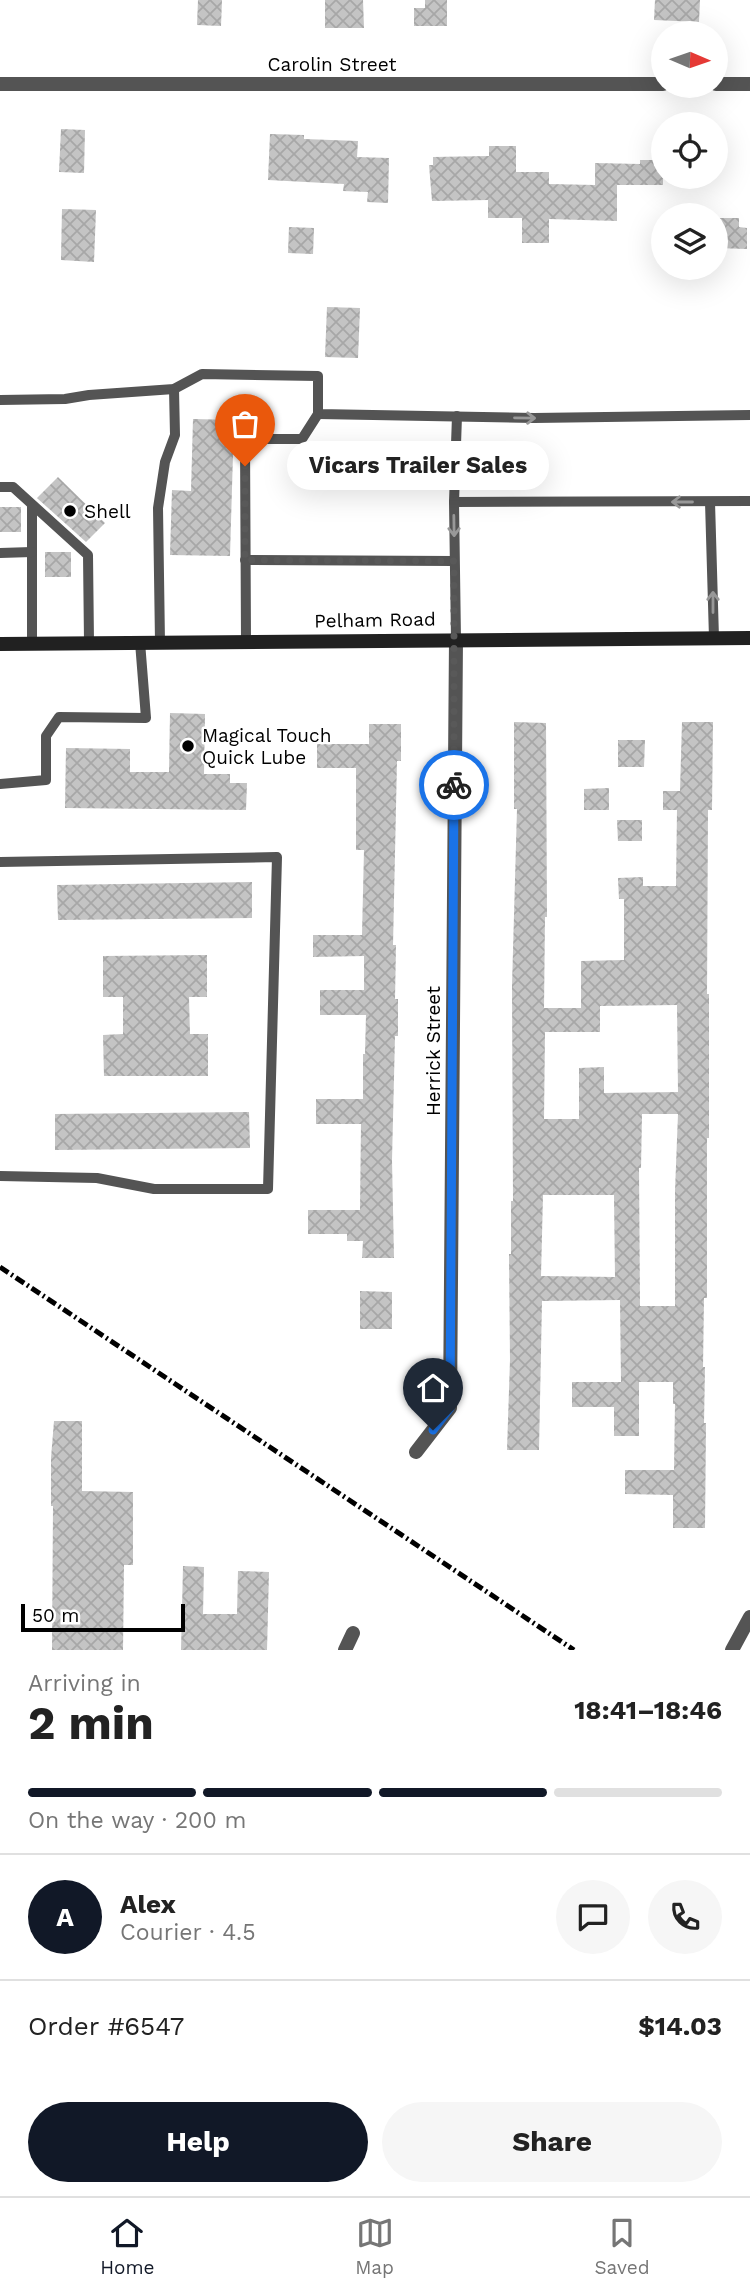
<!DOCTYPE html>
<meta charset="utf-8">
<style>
:root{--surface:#fff;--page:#f6f6f6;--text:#222;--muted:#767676;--line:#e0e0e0;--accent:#111827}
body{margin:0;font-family:"Work Sans",sans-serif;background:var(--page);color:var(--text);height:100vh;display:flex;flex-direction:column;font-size:26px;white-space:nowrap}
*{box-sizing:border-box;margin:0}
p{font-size:23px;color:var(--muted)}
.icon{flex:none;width:38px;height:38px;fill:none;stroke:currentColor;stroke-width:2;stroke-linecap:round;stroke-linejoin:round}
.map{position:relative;height:1650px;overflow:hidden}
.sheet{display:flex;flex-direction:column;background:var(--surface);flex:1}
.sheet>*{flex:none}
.needle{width:46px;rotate:92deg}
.tools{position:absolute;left:651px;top:21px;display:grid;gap:14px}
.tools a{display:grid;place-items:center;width:77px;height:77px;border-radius:50%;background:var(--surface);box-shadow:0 7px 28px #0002;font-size:35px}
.scale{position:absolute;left:21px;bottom:18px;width:164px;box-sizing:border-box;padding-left:7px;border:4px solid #000;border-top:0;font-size:19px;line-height:24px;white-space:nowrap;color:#000;-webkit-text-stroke:5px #fff;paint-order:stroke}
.pin{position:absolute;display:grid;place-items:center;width:60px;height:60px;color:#fff;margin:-72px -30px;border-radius:50% 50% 50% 0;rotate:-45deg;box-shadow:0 0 7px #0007}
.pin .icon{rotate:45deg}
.courier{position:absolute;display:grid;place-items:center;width:70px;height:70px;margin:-35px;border:5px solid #1a73e8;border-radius:50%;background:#fff;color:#222;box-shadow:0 2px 9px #0007}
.bubble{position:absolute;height:49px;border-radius:24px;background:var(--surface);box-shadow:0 7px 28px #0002;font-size:23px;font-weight:700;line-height:49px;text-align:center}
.headline em{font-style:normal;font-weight:700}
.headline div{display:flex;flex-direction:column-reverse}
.headline{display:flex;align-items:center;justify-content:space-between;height:119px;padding:0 28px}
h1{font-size:46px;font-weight:700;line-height:52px}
.bar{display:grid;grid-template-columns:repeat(4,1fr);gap:10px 7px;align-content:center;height:84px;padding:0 28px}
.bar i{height:9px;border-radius:5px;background:var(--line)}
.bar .current{background:var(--accent)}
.bar p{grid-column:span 4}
.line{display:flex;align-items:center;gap:18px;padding:0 28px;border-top:2px solid var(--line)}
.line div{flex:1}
.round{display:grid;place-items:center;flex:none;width:74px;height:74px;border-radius:37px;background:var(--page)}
.cta{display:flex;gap:14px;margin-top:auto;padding:14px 28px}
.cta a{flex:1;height:80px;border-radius:42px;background:var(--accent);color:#fff;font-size:28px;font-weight:700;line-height:80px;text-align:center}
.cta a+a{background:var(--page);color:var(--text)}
.dock{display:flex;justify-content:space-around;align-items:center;height:98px;border-top:2px solid var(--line);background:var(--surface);font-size:19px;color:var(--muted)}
.dock a{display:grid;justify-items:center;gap:4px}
.dock .current{color:var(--accent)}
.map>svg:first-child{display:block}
.building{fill:url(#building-cross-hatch);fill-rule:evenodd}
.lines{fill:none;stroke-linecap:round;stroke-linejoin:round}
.service{stroke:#545454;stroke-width:10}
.minor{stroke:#545454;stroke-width:14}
.secondary{stroke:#212121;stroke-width:14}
.rail{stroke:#000;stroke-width:5;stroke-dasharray:10 3.5 2 3.5;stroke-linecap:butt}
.oneway{stroke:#989898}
.done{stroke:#595959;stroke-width:7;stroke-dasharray:0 12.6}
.route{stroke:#1a73e8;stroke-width:9}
.poi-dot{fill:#000;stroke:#fff;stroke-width:2.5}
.labels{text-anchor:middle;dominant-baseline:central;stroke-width:5;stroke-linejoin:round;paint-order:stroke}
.street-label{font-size:19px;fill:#000;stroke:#fff}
.poi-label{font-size:19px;fill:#000;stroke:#fff;text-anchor:start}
</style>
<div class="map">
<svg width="750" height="1650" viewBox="0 0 750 1650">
<defs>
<pattern id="building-cross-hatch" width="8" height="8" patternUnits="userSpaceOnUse" patternTransform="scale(1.75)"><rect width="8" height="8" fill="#c4c4c4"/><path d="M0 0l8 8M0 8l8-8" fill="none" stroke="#a7a7a7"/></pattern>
</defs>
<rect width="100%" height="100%" fill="#fff"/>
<!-- building -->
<g class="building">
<polygon points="198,0 222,0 221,26 197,25"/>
<polygon points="325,0 363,0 364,28 325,28"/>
<polygon points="425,0 447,0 447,26 414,26 414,8 425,8"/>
<polygon points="655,0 700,0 699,22 654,20"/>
<polygon points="61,129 85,130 84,173 59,172"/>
<polygon points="270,134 304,135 304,139 358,141 357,157 389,158 388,203 367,202 368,192 343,191 344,184 268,180"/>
<polygon points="489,146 516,146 516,172 549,172 549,184 595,185 595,163 640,164 640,160 663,160 663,185 617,185 617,221 549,219 549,243 522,243 522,218 488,218 488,200 432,201 429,165 433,165 433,157 489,156"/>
<polygon points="62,209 96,210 94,262 61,260"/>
<polygon points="717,218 739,218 739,227 747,228 747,249 716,248"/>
<polygon points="289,227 314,228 313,254 288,253"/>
<polygon points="327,307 360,308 358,358 325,357"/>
<polygon points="193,419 234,420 230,556 170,555 172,490 191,491"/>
<polygon points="58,477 105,523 86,542 37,498"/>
<rect x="0" y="507" width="21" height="25"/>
<rect x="45" y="552" width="26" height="25"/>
<polygon points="170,713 205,714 204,774 230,774 230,783 247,783 246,810 65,808 66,748 130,749 130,772 169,772"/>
<path d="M 514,722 L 546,723 L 547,917 L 545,917 L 544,1008 L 581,1008 L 581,961 L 624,960 L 624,899 L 619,899 L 618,878 L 643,877 L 643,886 L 676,886 L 677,810 L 663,810 L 663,791 L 680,791 L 682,722 L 713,722 L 712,810 L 708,810 L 707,994 L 709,994 L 709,1138 L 707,1138 L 707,1298 L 704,1298 L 703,1367 L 705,1367 L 704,1423 L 706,1423 L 705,1528 L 673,1528 L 673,1495 L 625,1494 L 625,1470 L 674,1470 L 675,1404 L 673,1404 L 673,1382 L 639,1382 L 639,1436 L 614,1436 L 614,1407 L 572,1407 L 572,1382 L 621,1382 L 620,1300 L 542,1301 L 539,1450 L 507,1450 L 510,1360 L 509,1254 L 511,1254 L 511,1201 L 513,1201 L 512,986 L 517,809 L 514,809 ZM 677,1005 L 678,1092 L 604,1093 L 604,1067 L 579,1068 L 579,1119 L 544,1119 L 545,1032 L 600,1032 L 600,1006 ZM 642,1114 L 678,1114 L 675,1191 L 675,1306 L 640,1306 L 639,1168 L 641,1168 ZM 543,1195 L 614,1195 L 615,1277 L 541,1276 Z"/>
<polygon points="369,724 401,724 401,761 397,761 393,945 396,945 395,999 398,999 398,1036 395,1036 392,1160 394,1258 362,1258 363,1241 347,1241 347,1234 308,1234 308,1210 360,1210 361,1124 316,1124 316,1099 363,1099 363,1054 365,1054 366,1015 320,1015 320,990 364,990 364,956 313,957 313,935 362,935 364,850 356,850 356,768 317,768 317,744 369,744"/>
<polygon points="618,740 645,740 644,767 618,767"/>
<polygon points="609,788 609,810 584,810 584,789"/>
<polygon points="617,820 642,820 642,841 618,841"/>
<polygon points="252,882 252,918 58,920 57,885"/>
<polygon points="207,955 207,997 189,997 190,1034 208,1034 208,1076 104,1076 103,1035 123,1034 123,997 103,997 103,956"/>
<polygon points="249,1112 250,1148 55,1150 55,1114"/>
<polygon points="360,1291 392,1292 392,1329 360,1329"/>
<polygon points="54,1421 82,1421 82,1491 133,1492 133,1565 124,1565 123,1650 52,1650 53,1506 51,1506 51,1458"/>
<polygon points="183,1566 204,1567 203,1614 237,1614 238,1571 269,1572 267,1650 181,1650"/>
</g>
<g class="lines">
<!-- service -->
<g class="service">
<polyline points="0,400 65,399 89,395 174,389 202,374 318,376 318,414 534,418 750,415"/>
<polyline points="0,487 13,487 88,555 89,642"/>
<polyline points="454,502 457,416"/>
<polyline points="710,502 714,638"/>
<polyline points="32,505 32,643"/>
<polyline points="0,553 32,552"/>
<polyline points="245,560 454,561"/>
<polyline points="456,639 454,502 750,501"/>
<polyline points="246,641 245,439 302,439 318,414"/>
<polyline points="160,642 158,508 165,462 175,435 174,389"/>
<polyline points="0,784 46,780 46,736 59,717 146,718 140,642"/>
<polyline points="0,862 277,857 268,1189 154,1189 97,1178 0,1176"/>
</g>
<!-- minor -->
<g class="minor">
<polyline points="0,84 663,84"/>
<polyline points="716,84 750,84"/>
<polyline points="416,1452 450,1408 456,639"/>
<polyline points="345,1650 353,1633"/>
<polyline points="732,1650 750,1617"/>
</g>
<!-- secondary -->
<polyline class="secondary" points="0,644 750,638"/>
<!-- rail -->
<polyline class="rail" points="0,1267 574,1650"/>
</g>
<!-- one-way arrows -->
<defs><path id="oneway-shaft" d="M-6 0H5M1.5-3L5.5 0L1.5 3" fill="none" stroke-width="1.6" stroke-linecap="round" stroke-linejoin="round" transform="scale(1.75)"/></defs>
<g class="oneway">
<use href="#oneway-shaft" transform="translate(525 418) rotate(1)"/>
<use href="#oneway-shaft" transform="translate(682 502) rotate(180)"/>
<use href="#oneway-shaft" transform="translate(454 526) rotate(89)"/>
<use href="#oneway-shaft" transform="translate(713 602) rotate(-90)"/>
</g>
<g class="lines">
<!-- done -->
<polyline class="done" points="245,466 245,560 454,561 454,785"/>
<!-- route -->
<polyline class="route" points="433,1430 450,1408 454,785"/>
</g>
<!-- markers -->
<g class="poi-dot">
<circle cx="70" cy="511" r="7"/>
<circle cx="188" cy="746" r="7"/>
</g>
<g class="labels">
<!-- street labels -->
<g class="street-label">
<text x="332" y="64">Carolin Street</text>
<text transform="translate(375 620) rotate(-1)">Pelham Road</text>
<text transform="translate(433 1051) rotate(-90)">Herrick Street</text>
</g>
<!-- poi labels -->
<g class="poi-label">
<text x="84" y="511">Shell</text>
<text x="202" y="735">Magical Touch<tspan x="202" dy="22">Quick Lube</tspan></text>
</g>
</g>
</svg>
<div class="tools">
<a><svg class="needle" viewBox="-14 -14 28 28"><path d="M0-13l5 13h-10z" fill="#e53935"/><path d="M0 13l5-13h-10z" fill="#767676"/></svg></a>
<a><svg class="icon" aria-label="locate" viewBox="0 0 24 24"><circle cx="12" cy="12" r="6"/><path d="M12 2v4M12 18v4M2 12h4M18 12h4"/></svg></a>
<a><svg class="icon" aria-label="layers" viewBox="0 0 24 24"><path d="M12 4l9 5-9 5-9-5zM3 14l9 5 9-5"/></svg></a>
</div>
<div class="scale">50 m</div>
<div class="pin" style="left:245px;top:466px;background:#ea580c"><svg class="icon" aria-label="bag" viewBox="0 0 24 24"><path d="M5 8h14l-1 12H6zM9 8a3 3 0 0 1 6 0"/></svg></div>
<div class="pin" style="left:433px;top:1430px;background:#1f2937"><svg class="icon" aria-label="home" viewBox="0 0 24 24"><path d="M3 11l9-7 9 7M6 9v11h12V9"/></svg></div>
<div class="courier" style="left:454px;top:785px"><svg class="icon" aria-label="bike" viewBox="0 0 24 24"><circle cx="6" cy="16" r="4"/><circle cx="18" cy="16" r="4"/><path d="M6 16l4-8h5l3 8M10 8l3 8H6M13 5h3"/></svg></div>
<div class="bubble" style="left:287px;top:441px;width:262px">Vicars Trailer Sales</div>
</div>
<section class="sheet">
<div class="headline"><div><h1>2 min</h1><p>Arriving in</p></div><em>18:41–18:46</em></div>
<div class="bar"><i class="current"></i><i class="current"></i><i class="current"></i><i></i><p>On the way · 200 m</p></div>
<div class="line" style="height:126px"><b class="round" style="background:var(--accent);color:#fff">A</b><div><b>Alex</b><p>Courier · 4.5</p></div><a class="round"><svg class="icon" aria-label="chat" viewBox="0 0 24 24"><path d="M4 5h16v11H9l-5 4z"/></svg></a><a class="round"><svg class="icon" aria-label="phone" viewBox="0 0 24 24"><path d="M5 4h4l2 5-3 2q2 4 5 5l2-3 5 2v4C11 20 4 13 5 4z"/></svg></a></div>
<div class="line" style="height:91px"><div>Order #6547</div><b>$14.03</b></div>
<div class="cta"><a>Help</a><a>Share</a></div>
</section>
<nav class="dock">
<a class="current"><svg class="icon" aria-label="home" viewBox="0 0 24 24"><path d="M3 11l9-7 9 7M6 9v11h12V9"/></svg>Home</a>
<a><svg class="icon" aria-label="map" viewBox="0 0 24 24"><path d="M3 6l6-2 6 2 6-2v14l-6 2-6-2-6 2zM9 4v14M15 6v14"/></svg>Map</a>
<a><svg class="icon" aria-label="saved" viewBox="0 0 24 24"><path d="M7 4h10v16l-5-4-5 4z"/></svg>Saved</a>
</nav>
